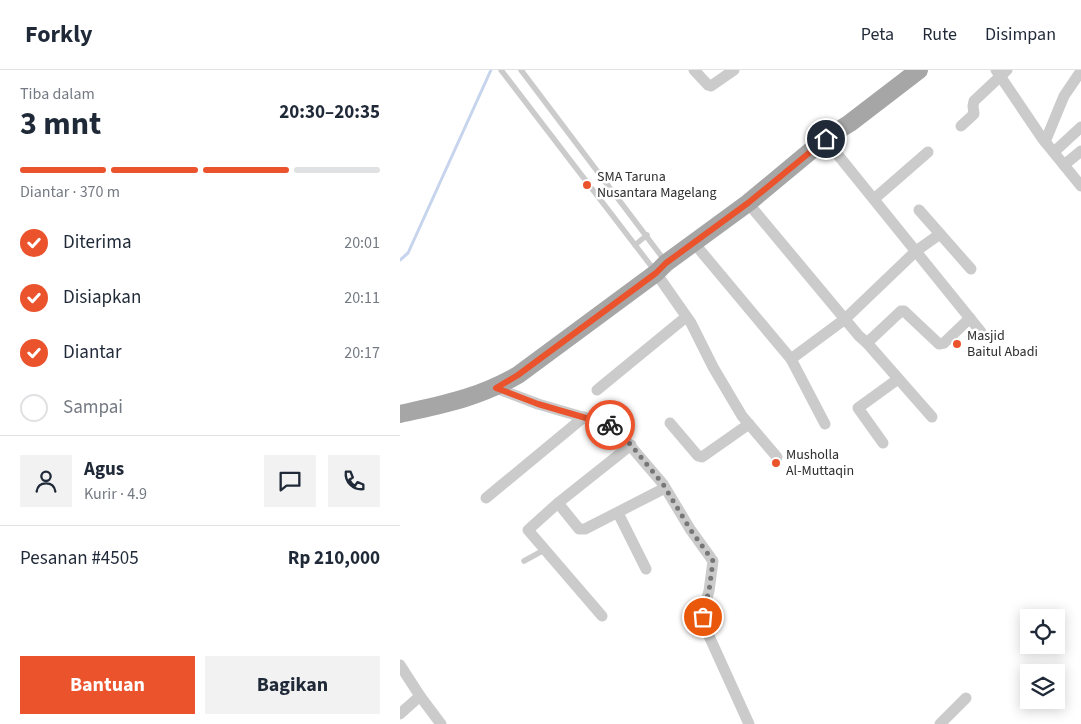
<!DOCTYPE html>
<html lang="id">
<meta charset="utf-8">
<style>
:root{--surface:#fff;--page:#f2f2f3;--text:#1f2937;--muted:#747a83;--line:#e0e1e3;--accent:#ea532c}
body{margin:0;font-family:"Source Sans 3",sans-serif;background:var(--page);color:var(--text);height:100vh;display:flex;flex-direction:column;font-size:19px;white-space:nowrap}
*{box-sizing:border-box;margin:0}
p{font-size:16px;color:var(--muted)}
.icon{flex:none;width:28px;height:28px;fill:none;stroke:currentColor;stroke-width:2;stroke-linecap:round;stroke-linejoin:round}
.map{position:relative;flex:1;overflow:hidden}
.details{display:flex;flex-direction:column;background:var(--surface);width:400px}
.details>*{flex:none}
.fabs{position:absolute;left:620px;top:539px;display:grid;gap:10px}
.fabs a{display:grid;place-items:center;width:45px;height:45px;border-radius:0px;background:var(--surface);box-shadow:0 2px 12px #0003;font-size:25px}
.pin{position:absolute;display:grid;place-items:center;width:42px;height:42px;color:#fff;margin:-21px;border:2px solid #fff;border-radius:50%;box-shadow:0 1px 5px #0007}
.courier{position:absolute;display:grid;place-items:center;width:50px;height:50px;margin:-25px;border:4px solid #ea532c;border-radius:50%;background:#fff;color:#222;box-shadow:0 1px 6px #0007}
.overview em{font-style:normal;font-weight:700}
.overview div{display:flex;flex-direction:column-reverse}
.overview{display:flex;align-items:center;justify-content:space-between;height:85px;padding:0 20px}
h1{font-size:32px;font-weight:700;line-height:38px}
.bar{display:grid;grid-template-columns:repeat(4,1fr);gap:8px 5px;align-content:center;height:60px;padding:0 20px}
.bar i{height:6px;border-radius:4px;background:var(--line)}
.bar .current{background:var(--accent)}
.bar p{grid-column:span 4}
.line{display:flex;align-items:center;gap:12px;padding:0 20px;border-top:1px solid var(--line)}
.line div{flex:1}
.round{display:grid;place-items:center;flex:none;width:52px;height:52px;border-radius:0px;background:var(--page)}
ol{padding:0 20px;list-style:none}
li{display:flex;align-items:center;gap:15px;height:55px}
li p{margin-inline-start:auto}
li .icon{padding:5px;border-radius:50%;background:var(--accent);color:#fff;stroke-width:4}
li:last-child{color:var(--muted)}
li i{width:28px;height:28px;border:2px solid var(--line);border-radius:50%}
.primary-button{display:flex;gap:10px;margin-top:auto;padding:10px 20px}
.primary-button a{flex:1;height:58px;border-radius:0px;background:var(--accent);color:#fff;font-size:20px;font-weight:700;line-height:58px;text-align:center}
.primary-button a+a{background:var(--page);color:var(--text)}
header{display:flex;align-items:center;gap:30px;box-sizing:border-box;height:70px;padding:0 25px;background:var(--surface);border-bottom:1px solid var(--line)}
header strong{font-size:24px}
nav{display:flex;gap:28px;margin-inline-start:auto;font-size:18px}
main{display:flex;flex:1;min-height:0}
.map>svg:first-child{display:block}
.lines{fill:none;stroke-linecap:round;stroke-linejoin:round}
.stream{stroke:#c7d4ed;stroke-width:3}
.lane{stroke:#cbcbcb;stroke-width:5.5}
.street{stroke:#cbcbcb;stroke-width:11}
.primary{stroke:#a6a6a6;stroke-width:18}
.done{stroke:#777;stroke-width:5;stroke-dasharray:0 9}
.route{stroke:#ea532c;stroke-width:6}
.poi-dot{fill:#ea532c;stroke:#fff;stroke-width:2}
.labels{text-anchor:middle;dominant-baseline:central;stroke-width:5;stroke-linejoin:round;paint-order:stroke}
.poi-label{font-size:14px;fill:#2e2e2e;stroke:#fff;text-anchor:start}
</style>
<header>
<strong>Forkly</strong>
<nav><a>Peta</a><a>Rute</a><a>Disimpan</a></nav>
</header>
<main>
<section class="details">
<div class="overview"><div><h1>3 mnt</h1><p>Tiba dalam</p></div><em>20:30–20:35</em></div>
<div class="bar"><i class="current"></i><i class="current"></i><i class="current"></i><i></i><p>Diantar · 370 m</p></div>
<ol>
<li><svg class="icon" aria-label="check" viewBox="0 0 24 24"><path d="M5 12l5 5 9-10"/></svg>Diterima<p>20:01</p></li>
<li><svg class="icon" aria-label="check" viewBox="0 0 24 24"><path d="M5 12l5 5 9-10"/></svg>Disiapkan<p>20:11</p></li>
<li><svg class="icon" aria-label="check" viewBox="0 0 24 24"><path d="M5 12l5 5 9-10"/></svg>Diantar<p>20:17</p></li>
<li><i></i>Sampai</li>
</ol>
<div class="line" style="height:90px"><a class="round"><svg class="icon" aria-label="person" viewBox="0 0 24 24"><circle cx="12" cy="8" r="4"/><path d="M4 21q1-7 8-7t8 7"/></svg></a><div><b>Agus</b><p>Kurir · 4.9</p></div><a class="round"><svg class="icon" aria-label="chat" viewBox="0 0 24 24"><path d="M4 5h16v11H9l-5 4z"/></svg></a><a class="round"><svg class="icon" aria-label="phone" viewBox="0 0 24 24"><path d="M5 4h4l2 5-3 2q2 4 5 5l2-3 5 2v4C11 20 4 13 5 4z"/></svg></a></div>
<div class="line" style="height:65px"><div>Pesanan #4505</div><b>Rp 210,000</b></div>
<div class="primary-button"><a>Bantuan</a><a>Bagikan</a></div>
</section>
<div class="map">
<svg width="681" height="654" viewBox="0 0 681 654">
<rect width="100%" height="100%" fill="#fff"/>
<g class="lines">
<!-- stream -->
<polyline class="stream" points="0,190 8,183 91,0"/>
<!-- lane -->
<g class="lane">
<polyline points="101,0 255,201"/>
<polyline points="121,0 265,191"/>
<polyline points="235,175 247,165"/>
<polyline points="124,491 144,480"/>
</g>
<!-- street -->
<g class="street">
<polyline points="294,0 308,15 311,16 334,0"/>
<polyline points="596,0 642,68 681,116"/>
<polyline points="561,56 574,44 573,36 574,31 607,0"/>
<polyline points="425,69 581,262"/>
<polyline points="645,72 664,26 681,1"/>
<polyline points="654,82 681,57"/>
<polyline points="664,95 681,81"/>
<polyline points="474,129 528,82"/>
<polyline points="348,133 459,266 467,273"/>
<polyline points="519,140 571,199"/>
<polyline points="294,173 391,289"/>
<polyline points="256,203 291,253 313,297 342,346 377,387"/>
<polyline points="96,318 138,334 210,355 216,359 263,414 290,459 313,491 309,521 303,542 303,547 309,566 349,654"/>
<polyline points="197,320 286,247"/>
<polyline points="532,347 467,273 501,241 504,241 539,274 544,273 570,248"/>
<polyline points="270,353 298,386 302,387 349,354"/>
<polyline points="425,354 391,289 445,249 516,181 540,164"/>
<polyline points="483,373 458,338 498,309"/>
<polyline points="86,428 184,347"/>
<polyline points="158,433 179,459 185,459 265,418"/>
<polyline points="218,443 246,499"/>
<polyline points="202,546 128,460 158,433 231,375"/>
<polyline points="0,595 20,626 0,644"/>
<polyline points="20,626 41,654"/>
<polyline points="540,654 566,628"/>
</g>
<!-- primary -->
<path class="primary" d="M 0,344 C 44,334 78,328 118,305 L 256,203 L 266,193 L 348,133 L 425,69 L 450,53 L 519,0"/>
</g>
<g class="lines">
<!-- done -->
<polyline class="done" points="210,355 216,359 231,375 263,414 290,459 313,491 309,521 303,542 303,547"/>
<!-- route -->
<polyline class="route" points="210,355 138,334 96,318 118,305 256,203 266,193 348,133 426,69"/>
</g>
<!-- markers -->
<g class="poi-dot">
<circle cx="187" cy="115" r="5"/>
<circle cx="557" cy="274" r="5"/>
<circle cx="376" cy="393" r="5"/>
</g>
<g class="labels">
<!-- poi labels -->
<g class="poi-label">
<text x="197" y="107">SMA Taruna<tspan x="197" dy="16">Nusantara Magelang</tspan></text>
<text x="567" y="266">Masjid<tspan x="567" dy="16">Baitul Abadi</tspan></text>
<text x="386" y="385">Musholla<tspan x="386" dy="16">Al-Muttaqin</tspan></text>
</g>
</g>
</svg>
<div class="fabs">
<a><svg class="icon" aria-label="locate" viewBox="0 0 24 24"><circle cx="12" cy="12" r="6"/><path d="M12 2v4M12 18v4M2 12h4M18 12h4"/></svg></a>
<a><svg class="icon" aria-label="layers" viewBox="0 0 24 24"><path d="M12 4l9 5-9 5-9-5zM3 14l9 5 9-5"/></svg></a>
</div>
<div class="pin" style="left:303px;top:547px;background:#ea580c"><svg class="icon" aria-label="bag" viewBox="0 0 24 24"><path d="M5 8h14l-1 12H6zM9 8a3 3 0 0 1 6 0"/></svg></div>
<div class="pin" style="left:426px;top:69px;background:#1f2937"><svg class="icon" aria-label="home" viewBox="0 0 24 24"><path d="M3 11l9-7 9 7M6 9v11h12V9"/></svg></div>
<div class="courier" style="left:210px;top:355px"><svg class="icon" aria-label="bike" viewBox="0 0 24 24"><circle cx="6" cy="16" r="4"/><circle cx="18" cy="16" r="4"/><path d="M6 16l4-8h5l3 8M10 8l3 8H6M13 5h3"/></svg></div>
</div>
</main>
